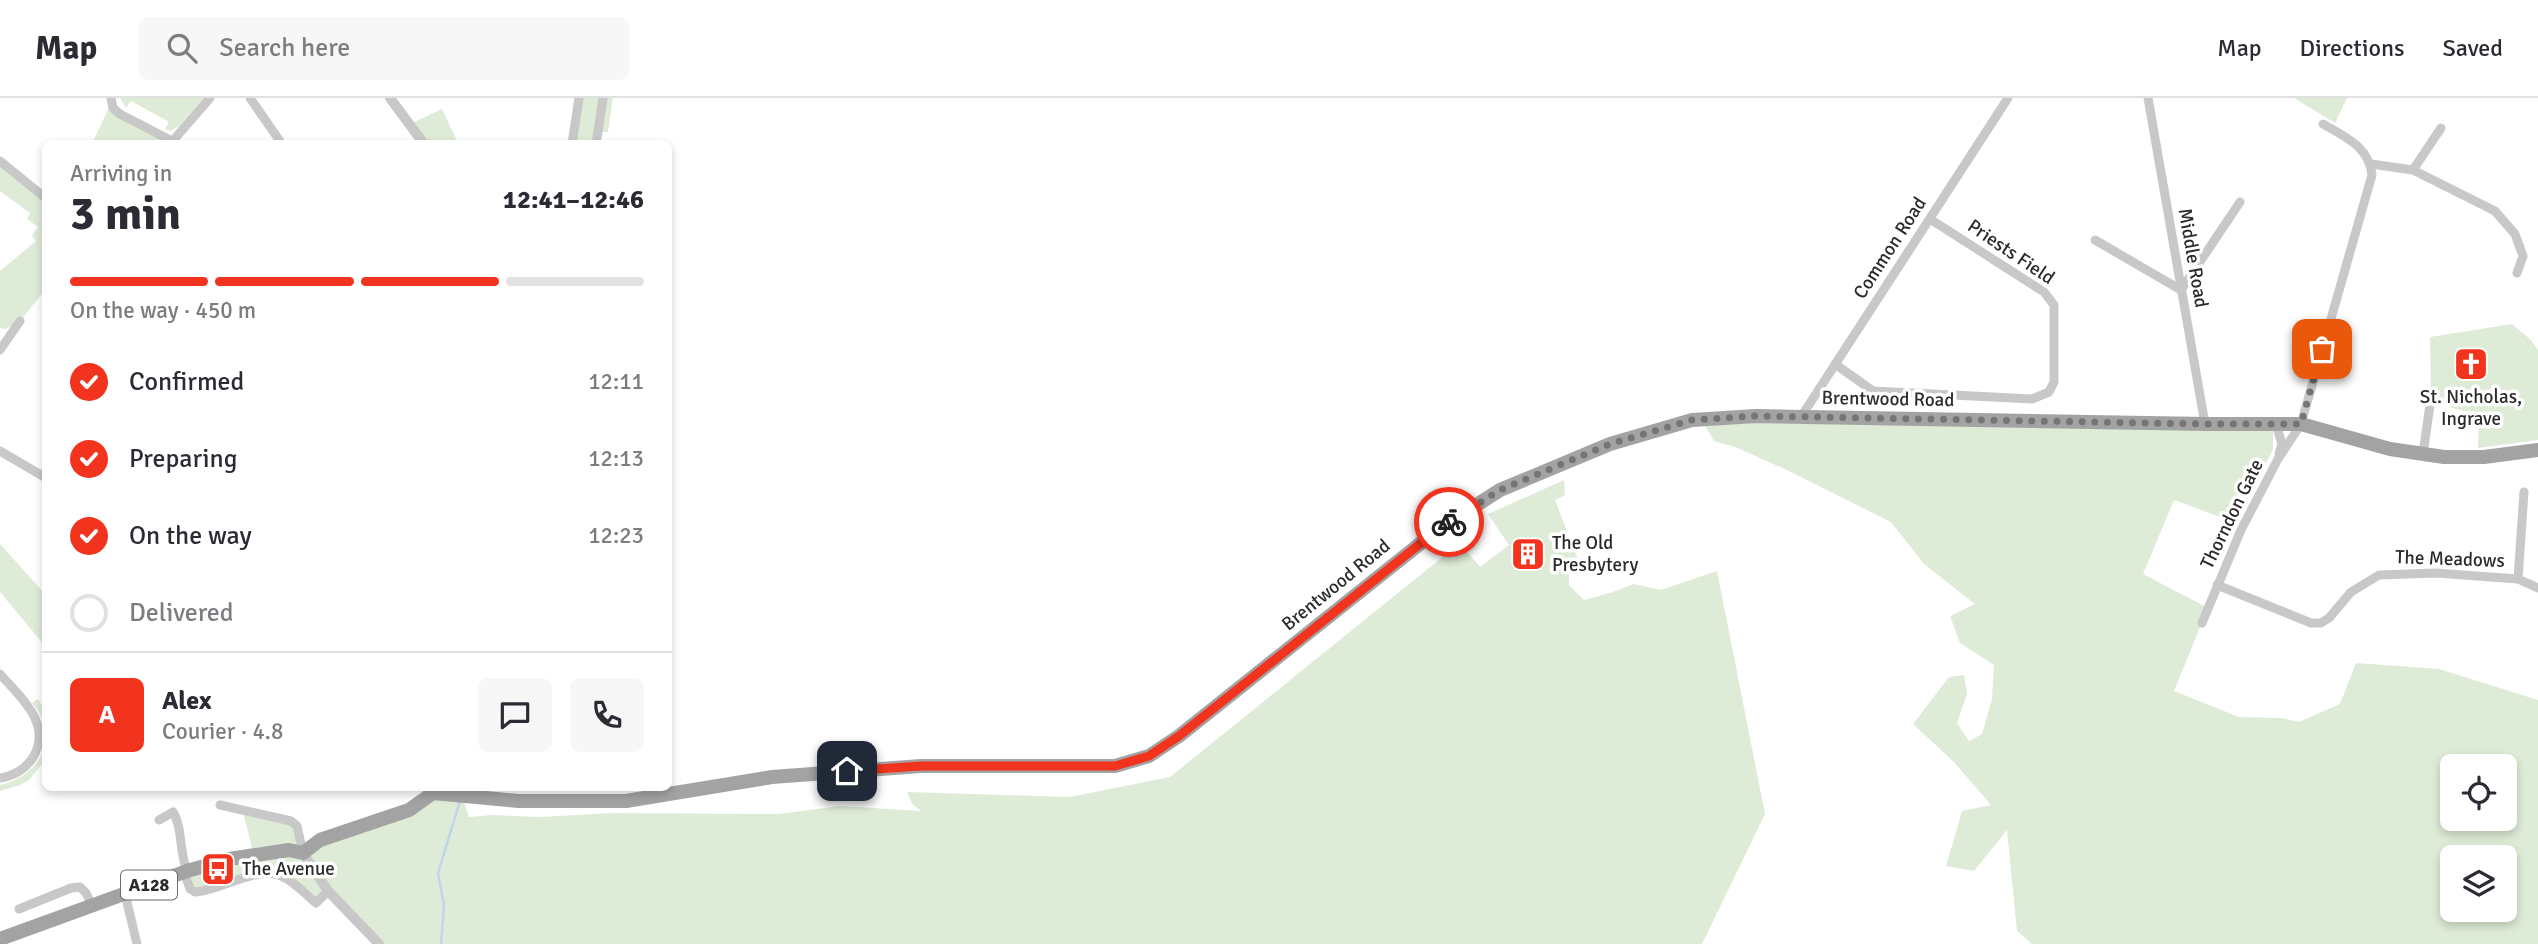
<!DOCTYPE html>
<meta charset="utf-8">
<style>
:root{--surface:#fff;--page:#f7f7f7;--text:#2b2b33;--muted:#7c7c81;--line:#e1e1e2;--accent:#f2331e}
body{margin:0;font-family:Signika,sans-serif;background:var(--page);color:var(--text);height:100vh;display:flex;flex-direction:column;font-size:26px;white-space:nowrap}
*{box-sizing:border-box;margin:0}
p{font-size:23px;color:var(--muted)}
.icon{flex:none;width:38px;height:38px;fill:none;stroke:currentColor;stroke-width:2;stroke-linecap:round;stroke-linejoin:round}
.map{position:relative;flex:1;overflow:hidden}
.details{position:absolute;left:42px;top:42px;width:630px;height:651px;display:flex;flex-direction:column;background:var(--surface);border-radius:10px;box-shadow:0 4px 10px #0003}
.details>*{flex:none}
.tools{position:absolute;left:2440px;top:656px;display:grid;gap:14px}
.tools a{display:grid;place-items:center;width:77px;height:77px;border-radius:10px;background:var(--surface);box-shadow:0 4px 10px #0003;font-size:35px}
.pin{position:absolute;display:grid;place-items:center;width:60px;height:60px;color:#fff;margin:-30px;border-radius:14px;box-shadow:0 4px 10px #0006}
.courier{position:absolute;display:grid;place-items:center;width:70px;height:70px;margin:-35px;border:5px solid #f2331e;border-radius:50%;background:#fff;color:#222;box-shadow:0 2px 9px #0007}
.headline em{font-style:normal;font-weight:700}
.headline div{display:flex;flex-direction:column-reverse}
.headline{display:flex;align-items:center;justify-content:space-between;height:119px;padding:0 28px}
h1{font-size:46px;font-weight:700;line-height:52px}
.bar{display:grid;grid-template-columns:repeat(4,1fr);gap:10px 7px;align-content:center;height:84px;padding:0 28px}
.bar i{height:9px;border-radius:5px;background:var(--line)}
.bar .active{background:var(--accent)}
.bar p{grid-column:span 4}
.line{display:flex;align-items:center;gap:18px;padding:0 28px;border-top:2px solid var(--line)}
.line div{flex:1}
.round{display:grid;place-items:center;flex:none;width:74px;height:74px;border-radius:10px;background:var(--page)}
ol{padding:0 28px;list-style:none}
li{display:flex;align-items:center;gap:21px;height:77px}
li p{margin-inline-start:auto}
li .icon{padding:7px;border-radius:50%;background:var(--accent);color:#fff;stroke-width:4}
li:last-child{color:var(--muted)}
li i{width:38px;height:38px;border:4px solid var(--line);border-radius:50%}
header{display:flex;align-items:center;gap:42px;box-sizing:border-box;height:98px;padding:0 35px;background:var(--surface);border-bottom:2px solid var(--line)}
header strong{font-size:33px}
nav{display:flex;gap:38px;margin-inline-start:auto;font-size:24px}
.search{width:490px;height:63px;background:var(--page);display:flex;align-items:center;gap:18px;box-sizing:border-box;padding:0 24px;border-radius:10px;color:var(--muted);font-size:26px}
.map>svg:first-child{display:block}
.green{fill:#deebd7;fill-rule:evenodd}
.lines{fill:none;stroke-linecap:round;stroke-linejoin:round}
.stream{stroke:#c1d4ed;stroke-width:2.5}
.minor{stroke:#c8c8c8;stroke-width:9}
.tertiary{stroke:#c8c8c8;stroke-width:10}
.primary{stroke:#a3a3a3;stroke-width:14}
.done{stroke:#757575;stroke-width:7;stroke-dasharray:0 12.6}
.route{stroke:#f2331e;stroke-width:9}
.labels{text-anchor:middle;dominant-baseline:central;stroke-width:7;stroke-linejoin:round;paint-order:stroke}
.shield{fill:#fff;stroke:#6b6b6b;stroke-width:2}
.shield-label{font-size:18px;font-weight:bold;fill:#2b2b2b}
.street-label{font-size:19px;fill:#2b2b2b;stroke:#fff}
.poi-label{font-size:19px;fill:#2b2b2b;stroke:#fff;text-anchor:start}
</style>
<header>
<strong>Map</strong>
<div class="search"><svg class="icon" aria-label="search" viewBox="0 0 24 24"><circle cx="10" cy="10" r="6"/><path d="M15 15l6 6"/></svg>Search here</div>
<nav><a>Map</a><a>Directions</a><a>Saved</a></nav>
</header>
<div class="map">
<svg width="2538" height="846" viewBox="0 0 2538 846">
<rect width="100%" height="100%" fill="#fff"/>
<!-- green -->
<g class="green">
<polygon points="120,0 204,0 179,28 170,33 165,31 169,24 131,3 126,10"/>
<polygon points="579,0 613,0 608,34 598,34 596,45 572,46"/>
<polygon points="2294,0 2347,0 2335,25"/>
<polygon points="111,5 170,46 92,46"/>
<polygon points="442,11 458,45 424,45 410,26"/>
<polygon points="0,63 46,95 45,192 20,223 6,231 0,230 0,173 36,143 32,137 38,129 27,121 30,115 0,93"/>
<path d="M 2512,226 L 2531,242 L 2538,252 L 2538,342 L 2478,350 L 2479,314 C 2460,314 2446,309 2431,299 L 2430,239 Z"/>
<path d="M 1701,321 L 2273,326 L 2273,351 L 2236,425 L 2174,402 L 2143,476 L 2208,510 L 2174,593 L 2239,619 L 2281,620 L 2299,624 L 2340,606 L 2356,565 L 2439,571 L 2538,602 L 2538,846 L 2032,846 L 2017,833 L 2007,732 L 1974,773 L 1946,768 L 1962,713 L 1991,707 L 1954,664 L 1913,626 L 1949,579 L 1964,577 L 1967,596 L 1957,625 L 1969,643 L 1982,636 L 1992,601 L 1994,567 L 1960,545 L 1950,518 L 1975,506 L 1924,466 L 1891,424 L 1789,373 L 1735,349 L 1714,343 ZM 2452,668 L 2504,668 L 2504,721 L 2452,721 ZM 2452,760 L 2504,760 L 2504,812 L 2452,812 Z"/>
<polygon points="1564,382 1565,397 1555,402 1580,467 1569,472 1569,487 1584,502 1613,494 1634,486 1661,492 1717,473 1765,716 1702,846 383,846 328,793 316,805 292,784 265,774 195,794 184,774 254,757 242,711 291,723 303,754 433,695 462,698 469,719 493,717 540,719 613,715 779,716 840,708 921,713 912,706 907,694 1070,699 1170,679 1460,445 1480,469 1509,447 1488,416"/>
<polygon points="0,446 45,496 45,548 0,494"/>
<path d="M 38,601 L 45,612 L 45,662 L 29,682 L 20,687 L 0,693 L 0,687 C 40,678 62,639 32,605 Z"/>
</g>
<g class="lines">
<!-- stream -->
<polyline class="stream" points="441,846 444,807 438,775 460,703"/>
<!-- minor -->
<g class="minor">
<polyline points="111,0 113,10 120,16 172,43"/>
<polyline points="250,0 282,46"/>
<polyline points="2148,0 2205,326"/>
<polyline points="170,46 210,0"/>
<polyline points="572,46 579,0"/>
<polyline points="596,46 603,0"/>
<polyline points="0,63 43,98"/>
<polyline points="2371,66 2413,72 2495,113 2515,136 2523,158 2517,175"/>
<polyline points="2413,72 2441,30"/>
<polyline points="2095,142 2181,192 2240,104"/>
<polyline points="0,252 20,223"/>
<polyline points="1835,266 1873,293 2032,301 2049,294 2054,284 2054,207 2044,194 1930,121"/>
<polyline points="1801,319 2008,0"/>
<polyline points="2276,326 2282,346 2279,356"/>
<polyline points="0,353 46,380"/>
<polyline points="2423,356 2431,299"/>
<polyline points="2518,481 2524,394"/>
<polyline points="2217,487 2311,525 2321,525 2329,520 2351,494 2379,477 2436,475 2518,481 2538,490"/>
<path d="M 2202,525 L 2241,432 L 2278,361 L 2301,326 L 2372,77 C 2369,49 2346,39 2323,26"/>
<path d="M 0,576 C 21,600 54,627 32,661 C 24,672 13,678 0,680"/>
<polyline points="220,707 291,723 297,728 303,755"/>
<path d="M 159,722 L 173,714 C 183,730 179,755 187,773"/>
<path d="M 184,774 L 190,791 L 195,794 C 221,792 256,768 281,778 C 294,783 305,796 316,805 L 328,793"/>
<polyline points="125,796 137,846"/>
<polyline points="19,811 71,790 80,789 86,795 92,807"/>
</g>
<!-- tertiary -->
<g class="tertiary">
<polyline points="390,0 424,46"/>
<polyline points="303,755 328,793 379,846"/>
</g>
<!-- primary -->
<polyline class="primary" points="0,841 187,773 229,761 289,752 303,755 320,742 409,712 433,695 518,703 626,703 772,679 921,668 1115,668 1149,658 1179,638 1436,433 1500,392 1610,346 1692,322 1756,318 2205,326 2301,326 2390,351 2444,359 2484,359 2538,352"/>
</g>
<g class="lines">
<!-- done -->
<polyline class="done" points="1449,424 1500,392 1610,346 1692,322 1756,318 2205,326 2301,326 2322,251"/>
<!-- route -->
<polyline class="route" points="847,673 921,668 1115,668 1149,658 1179,638 1436,433 1449,424"/>
</g>
<!-- icons -->
<defs>
<g id="church-square" transform="scale(1.75)"><rect x="-9" y="-9" width="18" height="18" rx="4" fill="#f2331e" stroke="#fff"/><path d="M-1.2-6h2.4v3.5h3.3v2.4h-3.3V6h-2.4V-.1h-3.3v-2.4h3.3Z" fill="#fff"/></g>
<g id="building-square" transform="scale(1.75)"><rect x="-9" y="-9" width="18" height="18" rx="4" fill="#f2331e" stroke="#fff"/><path d="M-4-6H4V6H1V3H-1V6H-4ZM-2.5-4.3h1.7v1.8h-1.7ZM.8-4.3h1.7v1.8H.8ZM-2.5-1h1.7V.8h-1.7ZM.8-1h1.7V.8H.8Z" fill="#fff"/></g>
<g id="bus-square" transform="scale(1.75)"><rect x="-9" y="-9" width="18" height="18" rx="4" fill="#f2331e" stroke="#fff"/><path d="M-5-6H5V4H4V6H2V4H-2V6H-4V4H-5ZM-3.5-4V0h7V-4ZM-3.5 1.2v1.5H-2V1.2ZM2 1.2v1.5H3.5V1.2Z" fill="#fff"/></g>
</defs>
<g fill-rule="evenodd">
<use href="#church-square" x="2471" y="266"/>
<use href="#building-square" x="1528" y="456"/>
<use href="#bus-square" x="218" y="771"/>
</g>
<g class="labels">
<!-- shield labels -->
<rect class="shield" x="121" y="772.5" width="56" height="29" rx="5"/>
<g class="shield-label">
<text x="149" y="787">A128</text>
</g>
<!-- street labels -->
<g class="street-label">
<text transform="translate(1890 150) rotate(-57)">Common Road</text>
<text transform="translate(2011 154) rotate(34)">Priests Field</text>
<text transform="translate(2193 160) rotate(80)">Middle Road</text>
<text transform="translate(1888 301) rotate(1)">Brentwood Road</text>
<text transform="translate(2232 416) rotate(-64)">Thorndon Gate</text>
<text transform="translate(2450 461) rotate(2)">The Meadows</text>
<text transform="translate(1336 487) rotate(-39)">Brentwood Road</text>
</g>
<!-- poi labels -->
<g class="poi-label">
<text x="2471" y="299" text-anchor="middle">St. Nicholas,<tspan x="2471" dy="22">Ingrave</tspan></text>
<text x="1552" y="445">The Old<tspan x="1552" dy="22">Presbytery</tspan></text>
<text x="242" y="771">The Avenue</text>
</g>
</g>
</svg>
<div class="tools">
<a><svg class="icon" aria-label="locate" viewBox="0 0 24 24"><circle cx="12" cy="12" r="6"/><path d="M12 2v4M12 18v4M2 12h4M18 12h4"/></svg></a>
<a><svg class="icon" aria-label="layers" viewBox="0 0 24 24"><path d="M12 4l9 5-9 5-9-5zM3 14l9 5 9-5"/></svg></a>
</div>
<div class="pin" style="left:2322px;top:251px;background:#ea580c"><svg class="icon" aria-label="bag" viewBox="0 0 24 24"><path d="M5 8h14l-1 12H6zM9 8a3 3 0 0 1 6 0"/></svg></div>
<div class="pin" style="left:847px;top:673px;background:#1f2937"><svg class="icon" aria-label="home" viewBox="0 0 24 24"><path d="M3 11l9-7 9 7M6 9v11h12V9"/></svg></div>
<div class="courier" style="left:1449px;top:424px"><svg class="icon" aria-label="bike" viewBox="0 0 24 24"><circle cx="6" cy="16" r="4"/><circle cx="18" cy="16" r="4"/><path d="M6 16l4-8h5l3 8M10 8l3 8H6M13 5h3"/></svg></div>
<section class="details">
<div class="headline"><div><h1>3 min</h1><p>Arriving in</p></div><em>12:41–12:46</em></div>
<div class="bar"><i class="active"></i><i class="active"></i><i class="active"></i><i></i><p>On the way · 450 m</p></div>
<ol>
<li><svg class="icon" aria-label="check" viewBox="0 0 24 24"><path d="M5 12l5 5 9-10"/></svg>Confirmed<p>12:11</p></li>
<li><svg class="icon" aria-label="check" viewBox="0 0 24 24"><path d="M5 12l5 5 9-10"/></svg>Preparing<p>12:13</p></li>
<li><svg class="icon" aria-label="check" viewBox="0 0 24 24"><path d="M5 12l5 5 9-10"/></svg>On the way<p>12:23</p></li>
<li><i></i>Delivered</li>
</ol>
<div class="line" style="height:126px"><b class="round" style="background:var(--accent);color:#fff">A</b><div><b>Alex</b><p>Courier · 4.8</p></div><a class="round"><svg class="icon" aria-label="chat" viewBox="0 0 24 24"><path d="M4 5h16v11H9l-5 4z"/></svg></a><a class="round"><svg class="icon" aria-label="phone" viewBox="0 0 24 24"><path d="M5 4h4l2 5-3 2q2 4 5 5l2-3 5 2v4C11 20 4 13 5 4z"/></svg></a></div>
</section>
</div>
